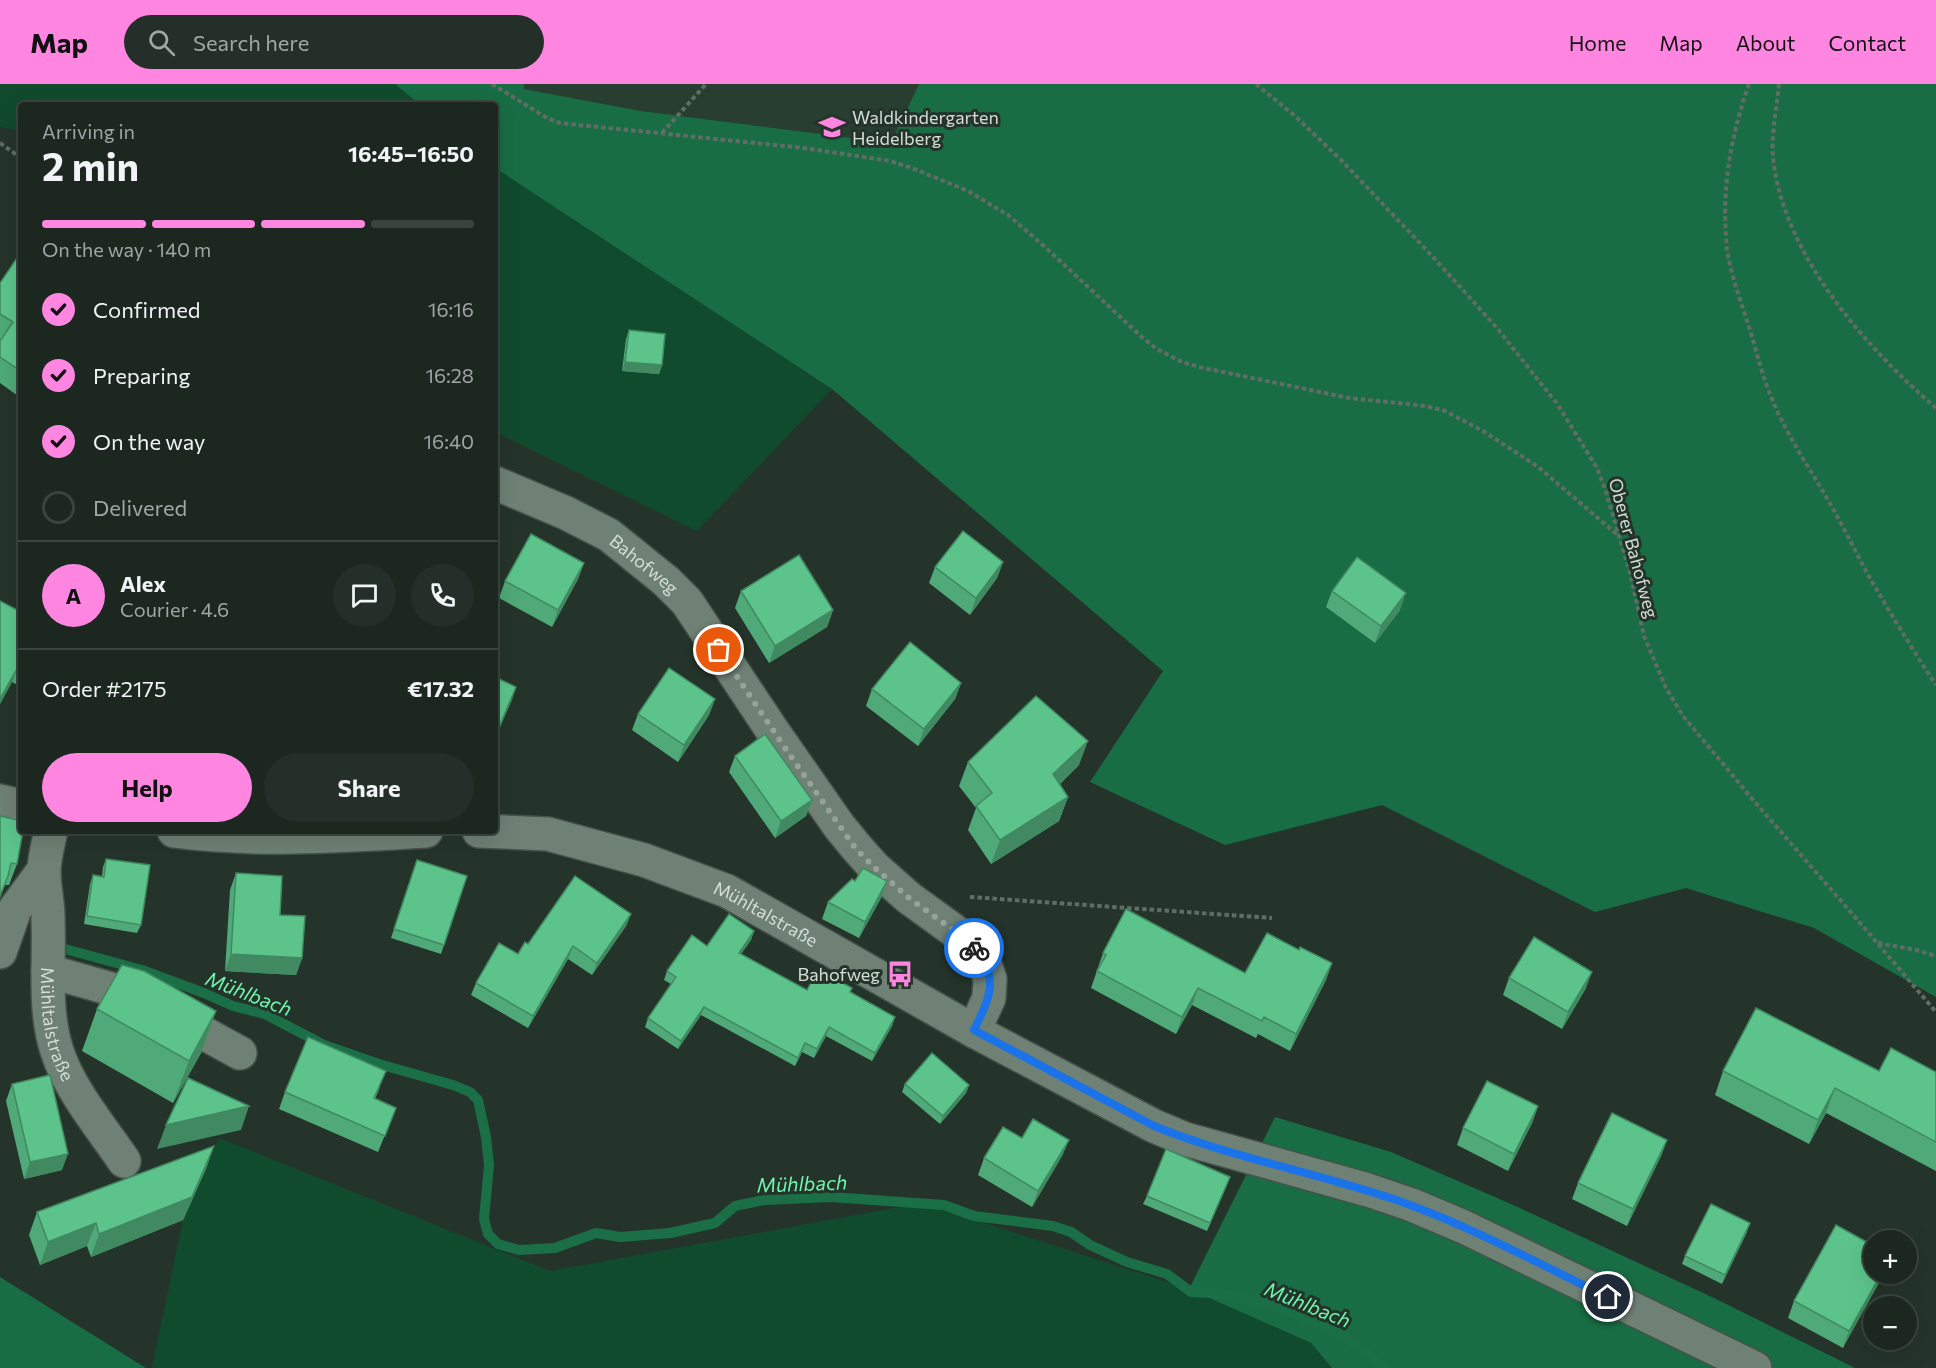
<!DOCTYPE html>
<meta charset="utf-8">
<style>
:root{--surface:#1c2720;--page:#252f29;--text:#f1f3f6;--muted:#a0a5a5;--line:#3a443e;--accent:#fe85e0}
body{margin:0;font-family:Commissioner,sans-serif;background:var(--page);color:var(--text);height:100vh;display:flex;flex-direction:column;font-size:22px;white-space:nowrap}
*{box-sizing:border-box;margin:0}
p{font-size:20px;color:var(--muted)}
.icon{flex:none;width:33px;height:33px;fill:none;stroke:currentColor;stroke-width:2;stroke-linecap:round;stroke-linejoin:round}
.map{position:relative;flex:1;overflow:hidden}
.side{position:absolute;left:18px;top:18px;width:480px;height:732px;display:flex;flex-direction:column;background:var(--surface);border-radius:6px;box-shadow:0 6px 24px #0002,0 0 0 2px var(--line)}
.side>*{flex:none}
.controls{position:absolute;left:1863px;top:1146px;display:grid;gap:12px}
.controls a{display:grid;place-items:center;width:54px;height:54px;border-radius:50%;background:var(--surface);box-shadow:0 6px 24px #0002,0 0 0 2px var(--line);font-size:30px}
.pin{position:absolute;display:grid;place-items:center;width:51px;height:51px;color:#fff;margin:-26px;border:3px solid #fff;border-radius:50%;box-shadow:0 2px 6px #0007}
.courier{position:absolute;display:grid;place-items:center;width:60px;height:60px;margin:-30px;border:4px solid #1a73e8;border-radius:50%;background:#fff;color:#222;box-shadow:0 2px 8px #0007}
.summary em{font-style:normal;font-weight:700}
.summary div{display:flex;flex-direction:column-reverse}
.summary{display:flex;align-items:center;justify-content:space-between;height:102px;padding:0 24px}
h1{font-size:39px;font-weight:700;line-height:45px}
.bar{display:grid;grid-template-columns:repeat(4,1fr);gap:9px 6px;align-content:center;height:72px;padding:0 24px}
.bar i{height:8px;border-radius:4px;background:var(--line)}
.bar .on{background:var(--accent)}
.bar p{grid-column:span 4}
.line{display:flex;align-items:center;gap:15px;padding:0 24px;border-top:2px solid var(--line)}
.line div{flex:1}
.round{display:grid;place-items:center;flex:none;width:63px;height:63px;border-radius:32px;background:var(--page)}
ol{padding:0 24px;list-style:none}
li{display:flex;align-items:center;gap:18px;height:66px}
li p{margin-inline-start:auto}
li .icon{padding:6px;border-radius:50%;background:var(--accent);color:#111;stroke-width:4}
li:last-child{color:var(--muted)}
li i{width:33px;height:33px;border:3px solid var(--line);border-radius:50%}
.action{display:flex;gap:12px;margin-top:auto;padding:12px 24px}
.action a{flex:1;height:69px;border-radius:36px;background:var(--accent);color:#111;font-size:24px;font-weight:700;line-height:69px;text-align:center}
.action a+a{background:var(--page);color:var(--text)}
header{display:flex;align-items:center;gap:36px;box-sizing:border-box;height:84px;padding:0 30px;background:var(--accent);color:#111}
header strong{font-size:28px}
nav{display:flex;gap:33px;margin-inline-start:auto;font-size:21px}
.search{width:420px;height:54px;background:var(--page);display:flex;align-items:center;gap:15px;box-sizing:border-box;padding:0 21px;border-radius:33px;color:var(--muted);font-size:22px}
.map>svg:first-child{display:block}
.built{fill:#283e31}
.green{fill:#114b2e}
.forest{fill:#186d44}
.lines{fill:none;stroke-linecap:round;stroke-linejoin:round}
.stream{stroke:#1b6f46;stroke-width:10}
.minor-casing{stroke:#45524a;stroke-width:36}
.path{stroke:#606d64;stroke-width:4;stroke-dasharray:4.5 3;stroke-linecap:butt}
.minor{stroke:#6f8075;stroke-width:33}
.wall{fill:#4fa978}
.shaded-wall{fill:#408961}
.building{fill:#5cc48b;stroke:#408961;stroke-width:1.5}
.done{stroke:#97a29a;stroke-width:6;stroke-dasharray:0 10.8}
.route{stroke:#1a73e8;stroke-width:8}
.labels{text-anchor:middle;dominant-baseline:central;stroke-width:6;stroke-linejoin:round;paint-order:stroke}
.poi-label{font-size:18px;fill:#d4ded7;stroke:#25342a;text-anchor:start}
.street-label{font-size:18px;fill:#d4ded7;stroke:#25342a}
.water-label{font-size:20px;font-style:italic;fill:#6ff7ad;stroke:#25342a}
</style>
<header>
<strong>Map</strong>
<div class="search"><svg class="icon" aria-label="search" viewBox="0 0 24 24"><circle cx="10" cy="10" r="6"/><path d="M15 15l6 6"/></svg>Search here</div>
<nav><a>Home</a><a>Map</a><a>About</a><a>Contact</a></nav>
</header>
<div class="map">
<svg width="1936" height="1284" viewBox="0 0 1936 1284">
<rect width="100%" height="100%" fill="#25342a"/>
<!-- built -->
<polygon class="built" points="524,0 919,0 891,59 641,27 524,5"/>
<!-- green -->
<g class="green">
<polygon points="0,0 395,0 420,21 21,21 21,47 0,43"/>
<polygon points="495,84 832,305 697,447 495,348"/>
<polygon points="219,1054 550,1187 922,1119 1189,1205 1311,1259 1332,1284 152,1284 183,1136"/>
</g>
<!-- forest -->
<g class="forest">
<polygon points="395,0 524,0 524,5 641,27 891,59 919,0 1936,0 1936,913 1814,844 1686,804 1595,828 1382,721 1225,761 1090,698 1163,587 832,305 495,84 495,21 420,21"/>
<polygon points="1275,1033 1391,1068 1511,1120 1714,1214 1855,1284 1332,1284 1311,1259 1189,1205"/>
<polygon points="0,1193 146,1284 0,1284"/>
</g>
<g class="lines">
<!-- stream -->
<polyline class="stream" points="65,865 142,886 204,909 233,922 265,930 324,961 379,980 453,1001 470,1008 478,1016 486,1053 489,1081 484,1135 488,1150 498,1160 519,1166 555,1164 596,1149 620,1153 670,1149 715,1139 735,1122 765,1116 831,1113 944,1121 974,1132 1053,1142 1071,1148 1090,1161 1127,1178 1167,1190 1191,1208 1213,1209 1266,1219 1323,1242 1350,1256 1385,1284"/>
<!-- minor casing -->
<g class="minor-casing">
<g id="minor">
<path id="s1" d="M 495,399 L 566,429 L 609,451 L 666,497 L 687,518 L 772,646 L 839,742 L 857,764 L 874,783 L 909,814 L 956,848 L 975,866 L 983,875 L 990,895 L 989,914 L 974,947"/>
<polyline points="0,717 21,722"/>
<path id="s2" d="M 51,747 C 48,760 44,775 44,788 C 44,803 48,818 48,834 C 50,877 43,924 57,967 C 69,1005 101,1043 124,1077"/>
<path d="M 174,747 C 258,758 342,752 426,747"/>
<path id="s3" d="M 479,747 L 548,750 L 644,776 L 727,807 L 974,947 L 1154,1042 L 1185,1055 L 1368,1106 L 1412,1121 L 1464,1143 L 1755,1284"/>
<polyline points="0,868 15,825 43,787"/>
<polyline points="48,887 136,912 240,969"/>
</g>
</g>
<!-- path -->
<g class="path">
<polyline points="492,0 547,34 560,39 804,64 890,77 912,84 968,107 1008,131 1044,162 1144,255 1157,265 1182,278 1199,283 1349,314 1426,322 1445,327 1483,347 1537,382 1620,453"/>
<polyline points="1256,0 1295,32 1341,76 1434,174 1497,244 1558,321 1597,384 1605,405 1630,489 1644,552 1666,604 1683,632 1754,717 1855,833 1936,928"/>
<path d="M 1749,0 C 1732,48 1722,101 1726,152 C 1727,182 1739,211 1748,240 C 1755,261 1760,284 1768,305 C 1783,346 1809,383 1831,421 C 1843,443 1855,466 1867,489 C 1889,527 1912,565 1936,601"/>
<path d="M 1779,0 C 1777,23 1771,49 1773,73 C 1782,169 1866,264 1936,324"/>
<polyline points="662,49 706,0"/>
<polyline points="0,59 21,74"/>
<polyline points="970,813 1272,834"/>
<polyline points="1878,859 1916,866 1936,872"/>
</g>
<!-- minor -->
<use href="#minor" class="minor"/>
</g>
<!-- wall -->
<g class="wall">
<polygon points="21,168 21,314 0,299 0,199"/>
<polygon points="629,246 662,281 659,290 622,287 626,255"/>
<polygon points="1003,478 997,494 970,531 929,499 935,483"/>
<polygon points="584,479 578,495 552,543 499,514 505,497"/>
<polygon points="741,507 833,526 827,543 769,579 735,524"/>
<polygon points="1332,507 1400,526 1375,559 1326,523"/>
<polygon points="21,528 21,603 12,598 0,620"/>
<polygon points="961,599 955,615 918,662 866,622 872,605"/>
<polygon points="715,615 709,631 678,678 632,646 638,630"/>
<polygon points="735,672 812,716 806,732 775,754 729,688"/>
<polygon points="968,678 1079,681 1060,700 1068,713 1059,737 991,780 968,746 976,724 959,702"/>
<polygon points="0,732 17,780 9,801 5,801 0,814"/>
<polygon points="106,775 141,841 137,849 84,840 90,800 93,791 102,792 103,783"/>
<polygon points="417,776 467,792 441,870 391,854"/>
<polygon points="236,789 280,831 302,874 296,891 225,887 230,806"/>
<polygon points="855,797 887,797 881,814 859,854 822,835 828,818"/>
<polygon points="631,830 626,842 592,891 568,875 528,944 471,911 476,899 518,870 528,860"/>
<polygon points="754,847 751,856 741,870 807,906 852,904 850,908 895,933 892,942 872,977 826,952 814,974 802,968 795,982 701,931 678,965 645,943 648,934 671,900 664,896 667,887"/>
<polygon points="1299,866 1332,879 1326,896 1290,967 1258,950 1256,954 1192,921 1176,950 1091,904 1103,869 1245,889"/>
<polygon points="1509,894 1586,904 1562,945 1503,911"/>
<polygon points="97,925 216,927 201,969 173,1019 82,967"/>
<polygon points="1723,987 1936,988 1936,1087 1826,1029 1809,1060 1715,1011"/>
<polygon points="12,1000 62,1086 24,1095 6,1017"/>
<polygon points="905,1000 969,1001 966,1009 940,1040 902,1008"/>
<polygon points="380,1003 375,1015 396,1024 378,1068 279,1025 285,1008"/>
<polygon points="1538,1022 1532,1039 1508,1087 1457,1061 1463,1044"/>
<polygon points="1069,1056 1062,1072 1032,1123 978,1091 984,1074"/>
<polygon points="1667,1056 1661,1072 1627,1142 1572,1115 1578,1099"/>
<polygon points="214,1062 206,1085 183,1136 91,1173 87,1162 40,1181 29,1151 37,1128"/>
<polygon points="1227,1101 1207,1147 1143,1120 1147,1112"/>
<polygon points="1747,1148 1722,1200 1682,1180 1685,1172"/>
<polygon points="1874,1190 1843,1264 1788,1234 1794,1217"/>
</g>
<!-- shaded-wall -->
<g class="shaded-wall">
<polygon points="625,278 662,281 659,290 622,287"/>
<polygon points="1003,478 997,494 970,531 976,514"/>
<polygon points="584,479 578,495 552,543 558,526"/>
<polygon points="1406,509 1400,526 1375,559 1381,542"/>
<polygon points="833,526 827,543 769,579 775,562"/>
<polygon points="17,585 12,598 0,620 0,615"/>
<polygon points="961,599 955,615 918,662 924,645"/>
<polygon points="516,603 512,616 495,655 495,653"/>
<polygon points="715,615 709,631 678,678 684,661"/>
<polygon points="1088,657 1079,681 1044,714 1053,690"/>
<polygon points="1068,713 1059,737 991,780 1000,756"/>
<polygon points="812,716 806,732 775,754 781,737"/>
<polygon points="887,797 881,814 859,854 865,838"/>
<polygon points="631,830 626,842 592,891 597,879"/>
<polygon points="754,847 751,856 736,877 739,869"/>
<polygon points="573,862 568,875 528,944 533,932"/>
<polygon points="231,870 302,874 296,891 225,887"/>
<polygon points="1332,879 1326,896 1290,967 1296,950"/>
<polygon points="1592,888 1586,904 1562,945 1568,928"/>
<polygon points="1198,904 1192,921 1176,950 1182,933"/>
<polygon points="704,923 701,931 678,965 681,957"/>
<polygon points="216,927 201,969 173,1019 189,977"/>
<polygon points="895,933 892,942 872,977 875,969"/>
<polygon points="829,943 826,952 814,974 817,965"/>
<polygon points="805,959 802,968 795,982 798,974"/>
<polygon points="969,1001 966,1009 940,1040 943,1032"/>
<polygon points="1835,1004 1826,1029 1809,1060 1818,1036"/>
<polygon points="249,1022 241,1046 157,1065 166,1041"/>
<polygon points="1538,1022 1532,1039 1508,1087 1514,1070"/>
<polygon points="1069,1056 1062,1072 1032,1123 1038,1107"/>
<polygon points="1667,1056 1661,1072 1627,1142 1633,1125"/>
<polygon points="214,1062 206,1085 183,1136 91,1173 99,1150"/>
<polygon points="68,1070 62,1086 24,1095 30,1078"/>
<polygon points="96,1139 87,1162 40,1181 48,1158"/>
<polygon points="1750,1139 1747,1148 1722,1200 1725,1191"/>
<polygon points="1881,1190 1884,1190 1843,1264 1849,1247"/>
</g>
<!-- building -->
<g class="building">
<polygon points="21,168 21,287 0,273 0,257 13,238 0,230 0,199"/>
<polygon points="629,246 665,250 662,281 625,278"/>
<polygon points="963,447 1003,478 976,514 935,483"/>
<polygon points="531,450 584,479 558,526 505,497"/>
<polygon points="799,471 833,526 775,562 741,507"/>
<polygon points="1357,473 1406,509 1381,542 1332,507"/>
<polygon points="0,517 21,528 21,587 17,585 0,615"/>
<polygon points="910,558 961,599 924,645 872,605"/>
<polygon points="669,584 715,615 684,661 638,630"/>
<polygon points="495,593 516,603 495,653"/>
<polygon points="1036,612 1088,657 1053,690 1068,713 1000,756 976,722 992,709 968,678"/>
<polygon points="765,650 812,716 781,737 735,672"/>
<polygon points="0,732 21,737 21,747 23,747 17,780 11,779 8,792 0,812"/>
<polygon points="106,775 150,781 141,841 87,832 93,791 104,793"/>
<polygon points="417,776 467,792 444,861 394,845"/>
<polygon points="863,784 887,797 865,838 828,818 852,795 855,797"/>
<polygon points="236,789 282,792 280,831 305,832 302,874 231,870"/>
<polygon points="575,792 631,830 597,879 573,862 533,932 476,899 499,859 518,870 525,858 528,860"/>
<polygon points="1126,825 1245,889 1267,849 1299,866 1300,863 1332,879 1296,950 1264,933 1262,937 1198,904 1182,933 1097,887 1106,871 1103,869"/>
<polygon points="729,830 754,847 739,869 807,906 818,885 852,904 850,908 895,933 875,969 829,943 817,965 805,959 798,974 704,923 681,957 648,934 676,893 667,887 692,851 707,862"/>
<polygon points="1534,853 1592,888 1568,928 1509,894"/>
<polygon points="122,881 144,887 216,927 189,977 97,925"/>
<polygon points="1756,924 1879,987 1891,964 1936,988 1936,1058 1835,1004 1818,1036 1723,987"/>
<polygon points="308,953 386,987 374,1014 396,1024 385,1052 285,1008"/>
<polygon points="932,969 969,1001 943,1032 905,1000"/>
<polygon points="50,991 68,1070 30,1078 12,1000"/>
<polygon points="188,994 249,1022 166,1041"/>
<polygon points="1487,997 1538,1022 1514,1070 1463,1044"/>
<polygon points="1612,1029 1667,1056 1633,1125 1578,1099"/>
<polygon points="1033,1035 1069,1056 1038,1107 984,1074 1003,1043 1022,1054"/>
<polygon points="214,1062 192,1113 99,1150 96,1139 48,1158 37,1128"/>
<polygon points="1166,1065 1230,1093 1210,1139 1147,1112"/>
<polygon points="1711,1120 1750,1139 1725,1191 1685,1172"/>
<polygon points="1836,1141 1874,1162 1874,1190 1881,1190 1849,1247 1794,1217"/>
</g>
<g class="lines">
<!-- done -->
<polyline class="done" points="719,566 785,664 856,765 874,783 909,814 956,848 974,864"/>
<!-- route -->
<path class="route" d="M 974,864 C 1001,894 989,915 974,946 L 1154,1042 C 1237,1076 1326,1090 1410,1121 C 1478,1146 1543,1182 1608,1213"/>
</g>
<!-- icons -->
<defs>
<g id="school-bare" transform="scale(2.07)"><path d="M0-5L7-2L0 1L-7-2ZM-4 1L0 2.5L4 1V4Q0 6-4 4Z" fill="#fe85e0" stroke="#25342a" stroke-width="2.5" paint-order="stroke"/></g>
<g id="bus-bare" transform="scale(2.07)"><path d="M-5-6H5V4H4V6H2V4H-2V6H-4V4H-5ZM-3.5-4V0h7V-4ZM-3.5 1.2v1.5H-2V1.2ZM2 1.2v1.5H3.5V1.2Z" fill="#fe85e0" stroke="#25342a" stroke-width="2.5" paint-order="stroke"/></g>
</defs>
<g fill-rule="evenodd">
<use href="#school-bare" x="832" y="43"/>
<use href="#bus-bare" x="900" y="890"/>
</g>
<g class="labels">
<!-- poi labels -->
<g class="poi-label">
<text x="852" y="33">Waldkindergarten<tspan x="852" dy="21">Heidelberg</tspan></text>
<text x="880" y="890" text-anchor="end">Bahofweg</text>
</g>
<!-- street labels -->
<g class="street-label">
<text transform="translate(1634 464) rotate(75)">Oberer Bahofweg</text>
<text stroke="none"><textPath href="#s1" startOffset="171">Bahofweg</textPath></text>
<text stroke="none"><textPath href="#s3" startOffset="302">Mühltalstraße</textPath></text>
<text stroke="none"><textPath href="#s2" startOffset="195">Mühltalstraße</textPath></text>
</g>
<!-- water labels -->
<g class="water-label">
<text transform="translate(249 909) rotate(21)">Mühlbach</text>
<text transform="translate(802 1099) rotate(-2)">Mühlbach</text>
<text transform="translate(1308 1220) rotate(22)">Mühlbach</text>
</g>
</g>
</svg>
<div class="controls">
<a>+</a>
<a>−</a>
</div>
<div class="pin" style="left:719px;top:566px;background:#ea580c"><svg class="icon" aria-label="bag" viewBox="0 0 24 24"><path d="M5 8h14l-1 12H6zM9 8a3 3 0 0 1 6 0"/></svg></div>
<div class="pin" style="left:1608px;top:1213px;background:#1f2937"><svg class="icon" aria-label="home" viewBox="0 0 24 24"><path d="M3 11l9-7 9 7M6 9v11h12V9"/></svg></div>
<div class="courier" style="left:974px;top:864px"><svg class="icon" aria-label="bike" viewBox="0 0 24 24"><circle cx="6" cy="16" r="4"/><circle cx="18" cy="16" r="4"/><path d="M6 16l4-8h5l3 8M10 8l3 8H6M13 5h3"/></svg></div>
<section class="side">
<div class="summary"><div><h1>2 min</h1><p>Arriving in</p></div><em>16:45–16:50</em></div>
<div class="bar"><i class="on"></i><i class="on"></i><i class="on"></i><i></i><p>On the way · 140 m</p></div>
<ol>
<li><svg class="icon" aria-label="check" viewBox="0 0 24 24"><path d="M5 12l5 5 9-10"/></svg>Confirmed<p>16:16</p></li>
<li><svg class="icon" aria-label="check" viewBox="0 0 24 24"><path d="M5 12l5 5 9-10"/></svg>Preparing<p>16:28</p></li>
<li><svg class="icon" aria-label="check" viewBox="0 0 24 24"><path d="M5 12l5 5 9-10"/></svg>On the way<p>16:40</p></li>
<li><i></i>Delivered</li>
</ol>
<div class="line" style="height:108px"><b class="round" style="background:var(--accent);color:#111">A</b><div><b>Alex</b><p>Courier · 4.6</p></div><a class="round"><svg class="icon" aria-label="chat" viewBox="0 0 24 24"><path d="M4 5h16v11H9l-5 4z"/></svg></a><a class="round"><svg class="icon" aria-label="phone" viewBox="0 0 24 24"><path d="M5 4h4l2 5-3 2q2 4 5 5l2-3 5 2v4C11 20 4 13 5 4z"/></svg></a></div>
<div class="line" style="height:78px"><div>Order #2175</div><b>€17.32</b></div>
<div class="action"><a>Help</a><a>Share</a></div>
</section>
</div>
